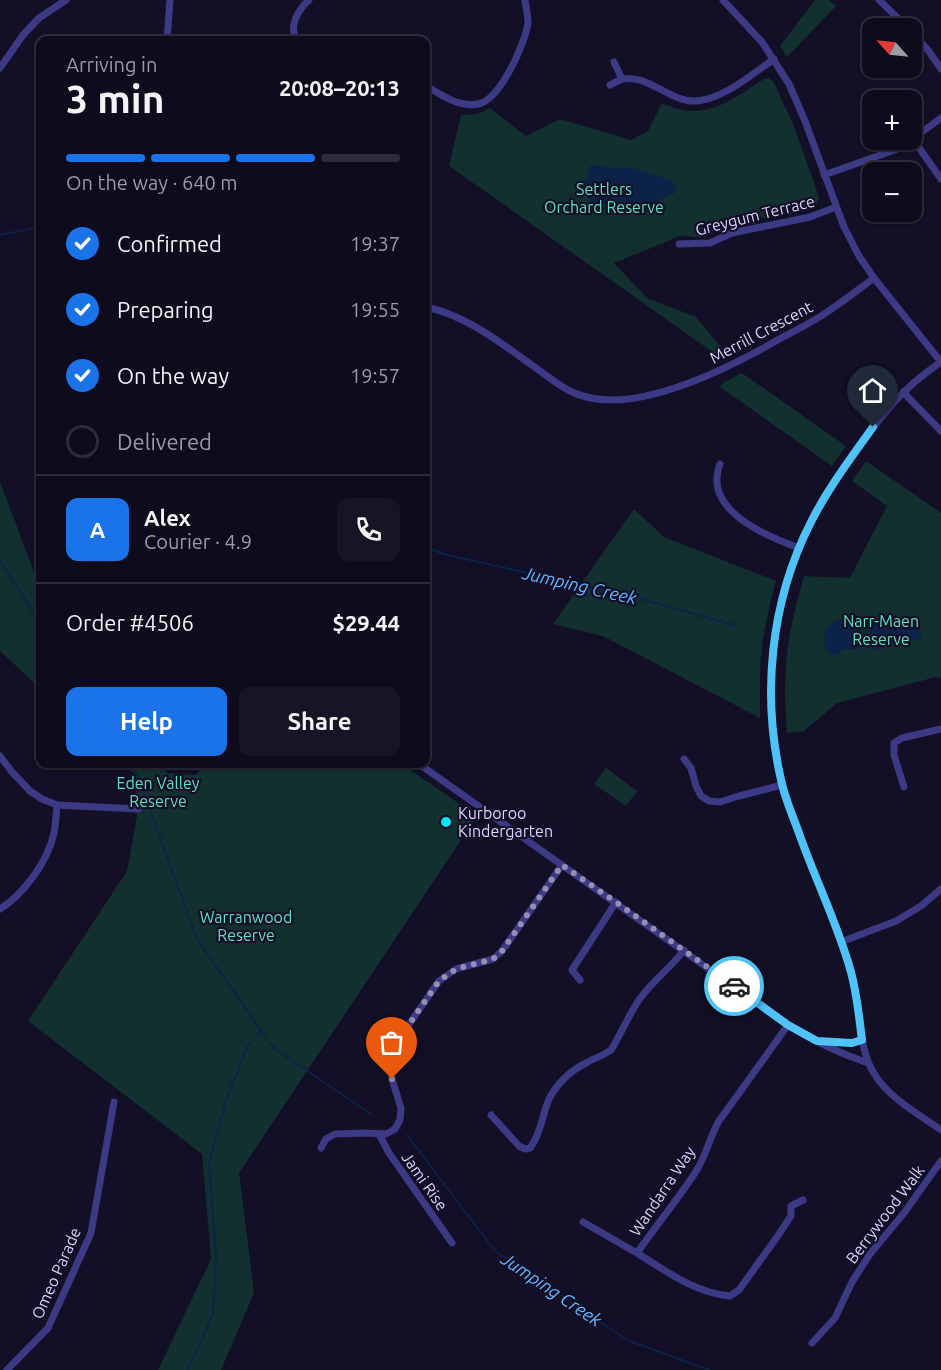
<!DOCTYPE html>
<meta charset="utf-8">
<style>
:root{--surface:#0e0b1c;--page:#171425;--text:#f1f3f6;--muted:#9b9ba3;--line:#2e2b3b;--accent:#1a73e8}
body{margin:0;font-family:Ubuntu,sans-serif;background:var(--page);color:var(--text);height:100vh;display:flex;flex-direction:column;font-size:22px;white-space:nowrap}
*{box-sizing:border-box;margin:0}
p{font-size:20px;color:var(--muted)}
.icon{flex:none;width:33px;height:33px;fill:none;stroke:currentColor;stroke-width:2;stroke-linecap:round;stroke-linejoin:round}
.map{position:relative;flex:1;overflow:hidden}
.panel{position:absolute;left:36px;top:36px;width:394px;height:732px;display:flex;flex-direction:column;background:var(--surface);border-radius:12px;box-shadow:0 2px 4px #0004,0 0 0 2px var(--line)}
.panel>*{flex:none}
.needle{width:39px;rotate:297deg}
.fabs{position:absolute;left:862px;top:18px;display:grid;gap:12px}
.fabs a{display:grid;place-items:center;width:60px;height:60px;border-radius:12px;background:var(--surface);box-shadow:0 2px 4px #0004,0 0 0 2px var(--line);font-size:30px}
.pin{position:absolute;display:grid;place-items:center;width:51px;height:51px;color:#fff;margin:-62px -26px;border-radius:50% 50% 50% 0;rotate:-45deg;box-shadow:0 0 6px #0007}
.pin .icon{rotate:45deg}
.courier{position:absolute;display:grid;place-items:center;width:60px;height:60px;margin:-30px;border:4px solid #4fc3f7;border-radius:50%;background:#fff;color:#222;box-shadow:0 2px 8px #0007}
.headline em{font-style:normal;font-weight:600}
.headline div{display:flex;flex-direction:column-reverse}
.headline{display:flex;align-items:center;justify-content:space-between;height:102px;padding:0 30px}
h1{font-size:39px;font-weight:600;line-height:45px}
.bar{display:grid;grid-template-columns:repeat(4,1fr);gap:9px 6px;align-content:center;height:72px;padding:0 30px}
.bar i{height:8px;border-radius:4px;background:var(--line)}
.bar .current{background:var(--accent)}
.bar p{grid-column:span 4}
.line{display:flex;align-items:center;gap:15px;padding:0 30px;border-top:2px solid var(--line)}
.line div{flex:1}
.round{display:grid;place-items:center;flex:none;width:63px;height:63px;border-radius:12px;background:var(--page)}
ol{padding:0 30px;list-style:none}
li{display:flex;align-items:center;gap:18px;height:66px}
li p{margin-inline-start:auto}
li .icon{padding:6px;border-radius:50%;background:var(--accent);color:#fff;stroke-width:4}
li:last-child{color:var(--muted)}
li i{width:33px;height:33px;border:3px solid var(--line);border-radius:50%}
.cta{display:flex;gap:12px;margin-top:auto;padding:12px 30px}
.cta a{flex:1;height:69px;border-radius:12px;background:var(--accent);color:#fff;font-size:24px;font-weight:600;line-height:69px;text-align:center}
.cta a+a{background:var(--page);color:var(--text)}
.map>svg:first-child{display:block}
.green{fill:#12302f}
.water{fill:#0c2248}
.lines{fill:none;stroke-linecap:round;stroke-linejoin:round}
.stream{stroke:#0c2248;stroke-width:2}
.street{stroke:#3d3a85;stroke-width:7}
.done{stroke:#948fb3;stroke-width:6;stroke-dasharray:0 10.8}
.route{stroke:#4fc3f7;stroke-width:8}
.poi-dot{fill:#00e5ff;stroke:#130f26;stroke-width:2}
.labels{text-anchor:middle;dominant-baseline:central;stroke-width:4.5;stroke-linejoin:round;paint-order:stroke}
.park-label{font-size:16px;fill:#5fe0c0;stroke:#130f26}
.street-label{font-size:16px;fill:#d9d4ff;stroke:#130f26}
.poi-label{font-size:16px;fill:#d9d4ff;stroke:#130f26;text-anchor:start}
.water-label{font-size:18px;font-style:italic;fill:#62b6ff;stroke:#130f26}
</style>
<div class="map">
<svg width="941" height="1370" viewBox="0 0 941 1370">
<rect width="100%" height="100%" fill="#130f26"/>
<!-- green -->
<g class="green">
<polygon points="815,0 828,0 836,6 787,57 780,46"/>
<path d="M 768,78 L 773,81 L 793,124 L 819,197 L 817,204 L 794,213 L 735,223 L 701,237 C 689,238 681,232 671,240 L 614,263 L 647,298 L 696,317 L 729,357 L 724,360 L 449,166 L 461,115 L 477,114 L 490,108 L 526,136 L 560,119 L 631,140 L 648,131 L 662,103 C 704,123 730,101 764,79 Z"/>
<polygon points="742,373 846,446 832,466 720,387 723,383"/>
<path d="M 866,461 L 941,513 L 941,678 L 936,677 L 837,703 L 804,731 L 787,733 C 785,707 784,680 787,654 C 790,627 797,602 804,576 L 850,578 L 887,506 L 852,481 Z"/>
<polygon points="0,482 40,588 40,688 0,651"/>
<path d="M 634,509 L 664,537 L 776,581 C 770,603 765,624 762,647 C 759,670 760,694 760,718 L 603,636 L 553,624 Z"/>
<polygon points="123,764 160,764 167,773 196,775 205,764 402,764 477,816 239,1173 254,1293 221,1370 158,1370 211,1259 202,1154 28,1021 127,871 137,816 135,774"/>
<polygon points="606,768 637,791 626,806 594,784"/>
</g>
<!-- water -->
<g class="water">
<path d="M 591,165 L 598,165 L 609,168 L 632,168 L 671,180 L 677,187 L 675,193 C 669,195 664,199 658,201 C 637,208 607,210 588,199 C 584,188 586,175 591,165 Z"/>
<path d="M 846,618 C 860,623 865,632 861,646 L 856,649 L 847,649 L 833,655 C 822,649 824,640 826,628 L 835,621 Z"/>
<polygon points="894,620 918,622 920,624 921,639 892,644 874,650 870,648 868,629 871,623"/>
</g>
<g class="lines">
<!-- stream -->
<g class="stream">
<polyline points="0,235 40,227"/>
<polyline points="426,547 443,554 634,597 734,625"/>
<polyline points="0,561 40,622"/>
<polyline points="133,764 148,804"/>
<polyline points="151,813 197,939 265,1036"/>
<polyline points="256,1036 262,1030"/>
<polyline points="270,1043 275,1049 371,1114"/>
<polyline points="407,1135 495,1251 627,1340 709,1370"/>
<polyline points="188,1370 213,1314 216,1257 209,1163 226,1101 247,1047 250,1043"/>
</g>
<!-- street -->
<g class="street">
<polyline points="723,0 762,42 789,84 805,121 844,227 859,256 874,278 941,362"/>
<polyline points="879,0 908,28"/>
<polyline points="912,32 928,50 941,69"/>
<polyline points="167,40 170,0"/>
<path d="M 297,40 C 288,27 298,10 309,0"/>
<polyline points="614,62 622,79"/>
<polyline points="0,68 23,35 39,18 66,0"/>
<path d="M 610,85 C 614,83 619,80 623,79 C 649,74 670,103 697,101 C 725,98 752,74 774,59"/>
<path d="M 426,86 C 442,95 459,108 478,104 C 500,100 525,44 528,23 C 528,15 526,8 525,0"/>
<polyline points="913,139 941,179"/>
<polyline points="824,175 900,148 941,118"/>
<polyline points="679,244 710,243 732,233 810,217 836,207"/>
<path d="M 426,307 C 468,316 502,344 536,368 C 547,376 558,385 570,391 C 628,421 731,367 783,337 C 798,329 815,321 830,310 C 845,300 859,289 874,278"/>
<path d="M 941,362 C 901,389 882,415 854,453 C 839,475 823,498 811,522 C 784,575 770,638 771,697 C 771,726 776,755 782,783 C 785,796 790,809 795,821 C 809,863 828,903 842,944 C 849,964 854,984 858,1006 C 862,1030 861,1054 875,1075 C 889,1098 920,1115 941,1130"/>
<polyline points="903,392 941,431"/>
<path d="M 720,464 C 702,510 766,536 799,548"/>
<polyline points="0,756 12,772 30,791 42,799 57,805 138,809"/>
<polyline points="684,759 691,768 696,786 701,796 709,801 720,802 739,796 782,785"/>
<path d="M 419,764 L 788,1025 C 813,1041 839,1053 868,1063"/>
<polyline points="904,787 894,755 894,743 902,738 941,729"/>
<path d="M 0,909 C 24,894 48,861 54,833 C 56,824 56,814 57,805"/>
<polyline points="841,942 896,921 921,906 941,889"/>
<polyline points="580,980 572,970 616,902"/>
<path d="M 788,1025 L 719,1121 C 709,1138 706,1157 695,1173 C 677,1200 656,1226 637,1253 C 666,1271 695,1293 730,1296 L 739,1290 L 777,1237 L 791,1216 L 791,1206 L 803,1200"/>
<polyline points="820,1042 852,1043 862,1040"/>
<path d="M 491,1115 L 519,1146 L 525,1149 L 530,1148 C 541,1134 542,1115 549,1099 C 557,1084 570,1071 586,1063 C 594,1058 603,1056 611,1050 C 621,1034 628,1016 639,1000 C 652,981 671,968 684,950"/>
<polyline points="379,1134 389,1153 452,1243"/>
<polyline points="321,1148 326,1139 335,1134 364,1133 386,1134 395,1129 400,1120 401,1108 392,1079 391,1062 393,1051 401,1036 439,981 456,969 493,959 502,951 562,865"/>
<polyline points="583,1222 637,1253"/>
<polyline points="812,1343 835,1318 852,1282 870,1254 904,1213 941,1161"/>
<polyline points="7,1370 48,1328 91,1233 114,1102"/>
</g>
</g>
<g class="lines">
<!-- done -->
<polyline class="done" points="392,1079 391,1062 393,1051 401,1036 439,981 456,969 493,959 502,951 562,865 616,902 734,986"/>
<!-- route -->
<path class="route" d="M 734,986 L 788,1025 L 817,1041 L 852,1043 L 862,1040 C 859,1017 857,994 851,972 C 838,925 816,881 800,836 C 794,819 786,801 782,784 C 761,697 770,602 811,522 C 828,488 851,458 873,427"/>
</g>
<!-- markers -->
<circle class="poi-dot" cx="446" cy="822" r="6"/>
<g class="labels">
<!-- park labels -->
<g class="park-label">
<text x="604" y="189">Settlers<tspan x="604" dy="18">Orchard Reserve</tspan></text>
<text x="881" y="621">Narr-Maen<tspan x="881" dy="18">Reserve</tspan></text>
<text x="158" y="783">Eden Valley<tspan x="158" dy="18">Reserve</tspan></text>
<text x="246" y="917">Warranwood<tspan x="246" dy="18">Reserve</tspan></text>
</g>
<!-- street labels -->
<g class="street-label">
<text transform="translate(755 215) rotate(-14)">Greygum Terrace</text>
<text transform="translate(761 332) rotate(-28)">Merrill Crescent</text>
<text transform="translate(425 1181) rotate(55)">Jami Rise</text>
<text transform="translate(662 1191) rotate(-56)">Wandarra Way</text>
<text transform="translate(885 1214) rotate(-53)">Berrywood Walk</text>
<text transform="translate(56 1273) rotate(-66)">Omeo Parade</text>
</g>
<!-- poi labels -->
<g class="poi-label">
<text x="458" y="813">Kurboroo<tspan x="458" dy="18">Kindergarten</tspan></text>
</g>
<!-- water labels -->
<g class="water-label">
<text transform="translate(580 585) rotate(13)">Jumping Creek</text>
<text transform="translate(552 1289) rotate(34)">Jumping Creek</text>
</g>
</g>
</svg>
<div class="fabs">
<a><svg class="needle" viewBox="-14 -14 28 28"><path d="M0-13l5 13h-10z" fill="#e53935"/><path d="M0 13l5-13h-10z" fill="#9b9ba3"/></svg></a>
<a>+</a>
<a>−</a>
</div>
<div class="pin" style="left:392px;top:1079px;background:#ea580c"><svg class="icon" aria-label="bag" viewBox="0 0 24 24"><path d="M5 8h14l-1 12H6zM9 8a3 3 0 0 1 6 0"/></svg></div>
<div class="pin" style="left:873px;top:427px;background:#1f2937"><svg class="icon" aria-label="home" viewBox="0 0 24 24"><path d="M3 11l9-7 9 7M6 9v11h12V9"/></svg></div>
<div class="courier" style="left:734px;top:986px"><svg class="icon" aria-label="car" viewBox="0 0 24 24"><path d="M5 17H2v-5l4-1 3-4h7l3 4 3 1v5h-3M9 17h6M6 11h13"/><circle cx="7" cy="17" r="2"/><circle cx="17" cy="17" r="2"/></svg></div>
<section class="panel">
<div class="headline"><div><h1>3 min</h1><p>Arriving in</p></div><em>20:08–20:13</em></div>
<div class="bar"><i class="current"></i><i class="current"></i><i class="current"></i><i></i><p>On the way · 640 m</p></div>
<ol>
<li><svg class="icon" aria-label="check" viewBox="0 0 24 24"><path d="M5 12l5 5 9-10"/></svg>Confirmed<p>19:37</p></li>
<li><svg class="icon" aria-label="check" viewBox="0 0 24 24"><path d="M5 12l5 5 9-10"/></svg>Preparing<p>19:55</p></li>
<li><svg class="icon" aria-label="check" viewBox="0 0 24 24"><path d="M5 12l5 5 9-10"/></svg>On the way<p>19:57</p></li>
<li><i></i>Delivered</li>
</ol>
<div class="line" style="height:108px"><b class="round" style="background:var(--accent);color:#fff">A</b><div><b>Alex</b><p>Courier · 4.9</p></div><a class="round"><svg class="icon" aria-label="phone" viewBox="0 0 24 24"><path d="M5 4h4l2 5-3 2q2 4 5 5l2-3 5 2v4C11 20 4 13 5 4z"/></svg></a></div>
<div class="line" style="height:78px"><div>Order #4506</div><b>$29.44</b></div>
<div class="cta"><a>Help</a><a>Share</a></div>
</section>
</div>
